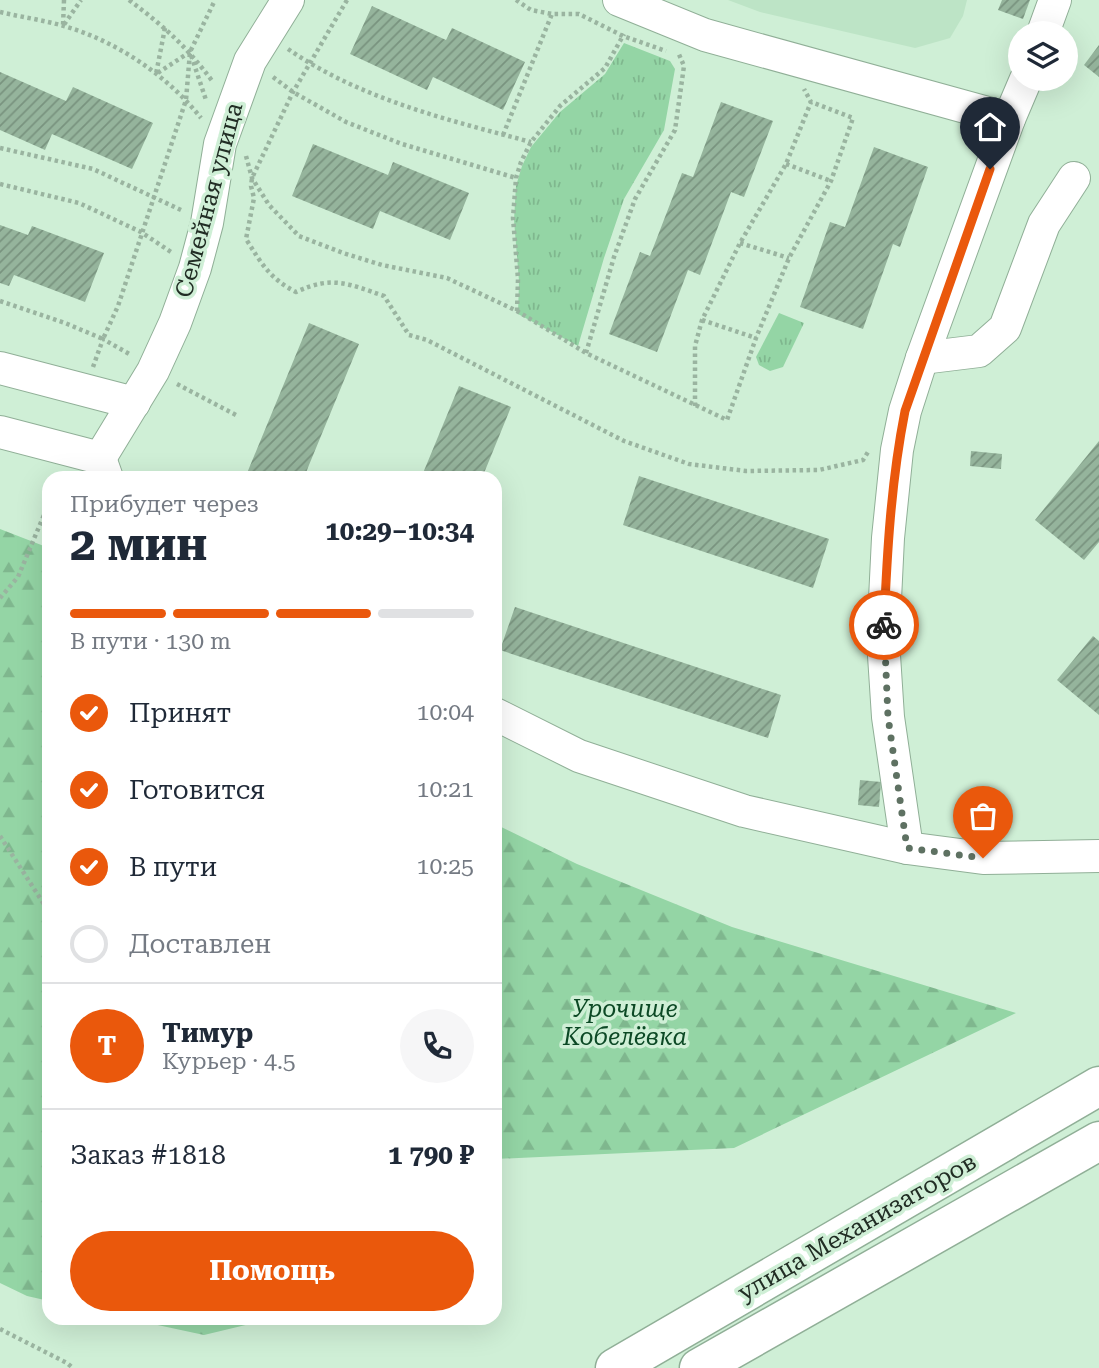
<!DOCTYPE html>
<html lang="ru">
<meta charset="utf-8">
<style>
:root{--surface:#fff;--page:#f6f6f7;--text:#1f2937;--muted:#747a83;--line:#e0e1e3;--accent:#ea580c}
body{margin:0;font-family:"Roboto Serif",serif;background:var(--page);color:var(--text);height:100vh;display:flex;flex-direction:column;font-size:26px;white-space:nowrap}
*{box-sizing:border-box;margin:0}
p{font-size:23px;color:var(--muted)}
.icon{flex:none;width:38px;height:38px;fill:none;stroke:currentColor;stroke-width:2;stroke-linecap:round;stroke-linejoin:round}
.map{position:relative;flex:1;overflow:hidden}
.drawer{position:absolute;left:42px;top:471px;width:460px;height:854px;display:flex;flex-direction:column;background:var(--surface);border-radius:21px;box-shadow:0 7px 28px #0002}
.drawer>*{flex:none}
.tools{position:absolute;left:1008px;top:21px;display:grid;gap:14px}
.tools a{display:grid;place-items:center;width:70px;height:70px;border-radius:50%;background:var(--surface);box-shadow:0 7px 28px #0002;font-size:35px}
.pin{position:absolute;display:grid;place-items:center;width:60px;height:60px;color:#fff;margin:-72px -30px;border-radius:50% 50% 50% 0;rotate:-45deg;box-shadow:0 0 7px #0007}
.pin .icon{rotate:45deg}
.courier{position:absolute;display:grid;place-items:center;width:70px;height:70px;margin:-35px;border:5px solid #ea580c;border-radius:50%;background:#fff;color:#222;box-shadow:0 2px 9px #0007}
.headline em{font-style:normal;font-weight:700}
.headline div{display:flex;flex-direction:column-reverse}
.headline{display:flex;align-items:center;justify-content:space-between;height:119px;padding:0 28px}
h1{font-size:46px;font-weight:700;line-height:52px}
.bar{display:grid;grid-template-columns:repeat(4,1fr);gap:10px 7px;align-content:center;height:84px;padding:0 28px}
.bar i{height:9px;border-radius:5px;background:var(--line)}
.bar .on{background:var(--accent)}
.bar p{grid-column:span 4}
.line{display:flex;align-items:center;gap:18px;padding:0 28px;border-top:2px solid var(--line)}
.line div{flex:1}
.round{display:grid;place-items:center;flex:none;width:74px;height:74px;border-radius:37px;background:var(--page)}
ol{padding:0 28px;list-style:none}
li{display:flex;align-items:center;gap:21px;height:77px}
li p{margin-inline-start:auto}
li .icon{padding:7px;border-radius:50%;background:var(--accent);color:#fff;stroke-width:4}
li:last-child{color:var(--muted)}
li i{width:38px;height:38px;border:4px solid var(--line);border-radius:50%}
.button{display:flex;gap:14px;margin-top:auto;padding:14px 28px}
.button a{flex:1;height:80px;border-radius:42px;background:var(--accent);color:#fff;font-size:28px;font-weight:700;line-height:80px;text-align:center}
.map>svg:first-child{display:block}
.built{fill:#bde4c6}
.forest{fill:url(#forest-firs)}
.park{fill:url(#park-tufts)}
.building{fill:url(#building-hatch)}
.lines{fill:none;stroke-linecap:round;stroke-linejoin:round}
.minor-casing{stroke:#90af97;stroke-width:34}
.major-casing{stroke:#90af97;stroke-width:41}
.path{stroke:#9ab4a0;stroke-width:4.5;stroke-dasharray:3.5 3.5;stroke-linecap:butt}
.minor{stroke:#fff;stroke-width:32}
.major{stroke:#fff;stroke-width:38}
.done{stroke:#5e7162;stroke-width:7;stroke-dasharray:0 12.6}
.route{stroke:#ea580c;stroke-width:9}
.labels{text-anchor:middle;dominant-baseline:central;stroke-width:7;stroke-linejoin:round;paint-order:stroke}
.street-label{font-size:24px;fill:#212d24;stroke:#cfefd6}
.park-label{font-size:24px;font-style:italic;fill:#0c4925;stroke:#cfefd6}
</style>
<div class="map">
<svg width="1099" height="1368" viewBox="0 0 1099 1368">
<defs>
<pattern id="forest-firs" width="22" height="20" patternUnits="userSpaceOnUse" patternTransform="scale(1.75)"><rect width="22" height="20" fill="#94d5a5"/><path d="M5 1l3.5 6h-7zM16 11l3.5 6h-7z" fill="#7fb78e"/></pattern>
<pattern id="park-tufts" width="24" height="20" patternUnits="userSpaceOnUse" patternTransform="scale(1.75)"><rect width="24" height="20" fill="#94d5a5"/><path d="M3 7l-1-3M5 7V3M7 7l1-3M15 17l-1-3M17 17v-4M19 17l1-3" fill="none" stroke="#7fb78e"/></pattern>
<pattern id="building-hatch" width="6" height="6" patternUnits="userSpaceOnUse" patternTransform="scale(1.75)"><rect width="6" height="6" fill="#95b49c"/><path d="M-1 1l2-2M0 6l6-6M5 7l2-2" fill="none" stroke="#79937f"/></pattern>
</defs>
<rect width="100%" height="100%" fill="#cfefd6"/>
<!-- built -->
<polygon class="built" points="728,0 967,0 963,16 950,38 915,48 760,12"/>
<!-- forest -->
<g class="forest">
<polygon points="0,529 49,548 49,1301 27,1296 0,1283"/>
<polygon points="495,824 577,864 732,927 1016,1013 734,1148 495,1159"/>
<polygon points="125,1318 275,1318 204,1335"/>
</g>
<!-- park -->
<g class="park">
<polygon points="624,43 670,61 675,69 664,130 624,199 604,258 578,346 518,314 519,281 514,220 516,186 522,166 531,147 560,112 605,74"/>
<polygon points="779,313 804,323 783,367 770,371 759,365 756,357"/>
</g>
<!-- building -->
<g class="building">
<polygon points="1002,0 1030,0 1023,19 998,10"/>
<polygon points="372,6 446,40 452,28 525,62 503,110 433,77 427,90 350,54"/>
<polygon points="1099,45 1099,77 1084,65"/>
<polygon points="0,72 66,101 73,87 153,123 132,169 52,134 45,150 0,130"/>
<polygon points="721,102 773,121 744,197 731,192 700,275 688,270 657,352 609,334 640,252 650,256 682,173 693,177"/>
<polygon points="313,144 388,175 393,162 469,193 450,240 380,211 373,229 292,196"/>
<polygon points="874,147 928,167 900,247 893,244 863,329 800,307 830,222 845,227"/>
<polygon points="0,225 28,235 32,226 104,253 85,302 14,275 9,286 0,283"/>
<polygon points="309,323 359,344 309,465 304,478 245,478"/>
<polygon points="459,386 511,407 482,478 421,478"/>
<polygon points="1099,441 1099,542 1084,560 1035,520"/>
<polygon points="971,451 1002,454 1001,469 970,466"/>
<polygon points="639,476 829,539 813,588 623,525"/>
<polygon points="515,607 781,695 768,738 500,650"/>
<polygon points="1093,636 1099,641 1099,715 1057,680"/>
<polygon points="860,780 881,782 879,807 858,805"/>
</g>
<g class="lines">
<!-- minor casing -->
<g class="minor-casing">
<g id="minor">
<polyline points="619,0 705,35 1009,119"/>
<polyline points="1043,33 1055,0"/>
<polyline points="922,358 979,351 1005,328 1044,224 1074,178"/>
<polyline points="0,368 134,403"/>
<polyline points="0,432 100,458 107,478"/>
<polyline points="100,458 153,371 175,323 195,268 207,223 220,144 250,61 288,0"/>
<polyline points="495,714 579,756 744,811 907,848 983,858 1099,856"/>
<polyline points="907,848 888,717 883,640 888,538 897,450 905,411 922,358 1009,119 1026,79"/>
</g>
</g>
<!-- major casing -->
<g class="major-casing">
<g id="major">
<polyline points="615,1368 1099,1086"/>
<polyline points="699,1368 1099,1141"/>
</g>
</g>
<!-- path -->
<g class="path">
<polyline points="64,0 63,26 81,0"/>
<path d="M 129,0 C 165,27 186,46 213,82"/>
<path d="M 347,0 L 293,92 L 252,178 L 251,186 L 254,198 L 246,239 C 261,263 270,279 296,292 C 332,275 349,284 384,296 L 409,335 L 427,340 L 624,441 L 689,464 L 746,471 L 819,470 L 863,460 L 868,452"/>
<polyline points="516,0 531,10 552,14 579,14 623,36 666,51"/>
<path d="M 0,12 C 21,17 43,20 64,26 C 116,41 167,75 201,118"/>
<polyline points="165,28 156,74 190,52 206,100"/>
<path d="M 288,49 C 360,99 448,120 531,142"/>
<polyline points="273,77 293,92 346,122 402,144 516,178"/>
<polyline points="503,135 552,14"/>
<polyline points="0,148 93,169 181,210"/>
<polyline points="246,156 252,178 269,205 299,236 343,253 382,265 447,278 517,311 586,353 727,420 756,338 789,258 831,181 853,118 811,102 804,89"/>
<polyline points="786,164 831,181"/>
<polyline points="0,184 79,203 141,232 171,252"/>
<polyline points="740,243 789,258"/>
<polyline points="0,301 65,323 103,339 118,306 186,100 190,52 215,0"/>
<polyline points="517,311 518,279 513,218 516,178 521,162 531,142 560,106 605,68 624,34"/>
<polyline points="702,320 756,338"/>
<polyline points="586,353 614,257 635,199 675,130 684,66 678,52"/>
<polyline points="93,367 103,339 131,355"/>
<polyline points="177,384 236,415"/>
<polyline points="695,406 695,346 702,320 740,243 786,164 811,102"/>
<polyline points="0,598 18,577 49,503"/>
<polyline points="0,836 49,912"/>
<polyline points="0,1329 67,1363 73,1368"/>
</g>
<!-- minor -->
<use href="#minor" class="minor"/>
<!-- major -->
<use href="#major" class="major"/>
</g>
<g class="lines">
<!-- done -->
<polyline class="done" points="884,625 888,717 907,848 983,858"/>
<!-- route -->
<path class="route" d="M 884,625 C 887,553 891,482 905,411 L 990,169"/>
</g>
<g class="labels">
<!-- street labels -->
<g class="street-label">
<text transform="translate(209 200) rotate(-75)">Семейная улица</text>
<text transform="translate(857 1227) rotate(-30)">улица Механизаторов</text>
</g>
<!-- park labels -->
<g class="park-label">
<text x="625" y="1009">Урочище<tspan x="625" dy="28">Кобелёвка</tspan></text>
</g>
</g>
</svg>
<div class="tools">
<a><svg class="icon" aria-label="layers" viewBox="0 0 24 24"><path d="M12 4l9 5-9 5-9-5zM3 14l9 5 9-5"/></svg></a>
</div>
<div class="pin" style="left:983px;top:858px;background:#ea580c"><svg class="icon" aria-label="bag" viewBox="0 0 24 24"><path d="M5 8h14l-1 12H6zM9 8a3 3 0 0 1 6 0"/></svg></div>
<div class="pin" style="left:990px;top:169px;background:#1f2937"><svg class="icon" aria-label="home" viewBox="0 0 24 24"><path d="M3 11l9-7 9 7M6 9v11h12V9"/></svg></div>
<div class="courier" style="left:884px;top:625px"><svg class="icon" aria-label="bike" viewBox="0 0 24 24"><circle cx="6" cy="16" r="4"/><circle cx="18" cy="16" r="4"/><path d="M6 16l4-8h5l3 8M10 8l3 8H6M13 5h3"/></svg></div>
<section class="drawer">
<div class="headline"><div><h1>2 мин</h1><p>Прибудет через</p></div><em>10:29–10:34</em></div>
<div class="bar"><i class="on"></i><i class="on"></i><i class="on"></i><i></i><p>В пути · 130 m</p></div>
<ol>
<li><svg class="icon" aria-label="check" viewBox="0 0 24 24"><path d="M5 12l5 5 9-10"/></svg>Принят<p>10:04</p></li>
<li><svg class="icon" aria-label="check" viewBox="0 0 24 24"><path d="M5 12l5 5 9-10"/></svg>Готовится<p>10:21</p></li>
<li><svg class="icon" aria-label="check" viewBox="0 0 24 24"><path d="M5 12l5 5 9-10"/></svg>В пути<p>10:25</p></li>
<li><i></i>Доставлен</li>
</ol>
<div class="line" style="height:126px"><b class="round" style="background:var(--accent);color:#fff">Т</b><div><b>Тимур</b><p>Курьер · 4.5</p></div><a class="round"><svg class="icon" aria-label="phone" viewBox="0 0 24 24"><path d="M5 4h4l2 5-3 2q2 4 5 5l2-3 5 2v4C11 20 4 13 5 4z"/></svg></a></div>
<div class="line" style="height:91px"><div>Заказ #1818</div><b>1 790 ₽</b></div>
<div class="button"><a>Помощь</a></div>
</section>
</div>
